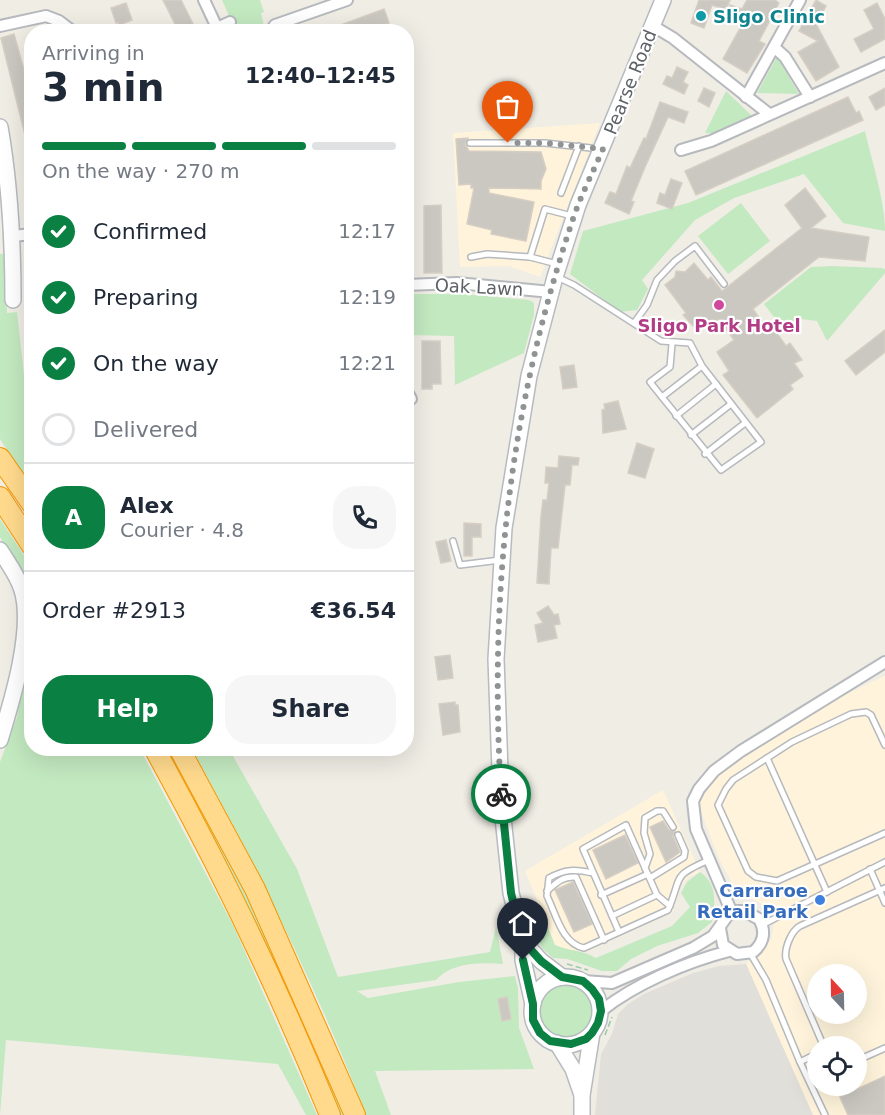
<!DOCTYPE html>
<meta charset="utf-8">
<style>
:root{--surface:#fff;--page:#f6f6f7;--text:#1f2937;--muted:#747a83;--line:#e0e1e3;--accent:#0b8043}
body{margin:0;font-family:"DejaVu Sans",sans-serif;background:var(--page);color:var(--text);height:100vh;display:flex;flex-direction:column;font-size:22px;white-space:nowrap}
*{box-sizing:border-box;margin:0}
p{font-size:20px;color:var(--muted)}
.icon{flex:none;width:33px;height:33px;fill:none;stroke:currentColor;stroke-width:2;stroke-linecap:round;stroke-linejoin:round}
.map{position:relative;flex:1;overflow:hidden}
.drawer{position:absolute;left:24px;top:24px;width:390px;height:732px;display:flex;flex-direction:column;background:var(--surface);border-radius:24px;box-shadow:0 6px 24px #0002}
.drawer>*{flex:none}
.needle{width:39px;rotate:338deg}
.buttons{position:absolute;left:807px;top:964px;display:grid;gap:12px}
.buttons a{display:grid;place-items:center;width:60px;height:60px;border-radius:50%;background:var(--surface);box-shadow:0 6px 24px #0002;font-size:30px}
.pin{position:absolute;display:grid;place-items:center;width:51px;height:51px;color:#fff;margin:-62px -26px;border-radius:50% 50% 50% 0;rotate:-45deg;box-shadow:0 0 6px #0007}
.pin .icon{rotate:45deg}
.courier{position:absolute;display:grid;place-items:center;width:60px;height:60px;margin:-30px;border:4px solid #0b8043;border-radius:50%;background:#fff;color:#222;box-shadow:0 2px 8px #0007}
.overview em{font-style:normal;font-weight:600}
.overview div{display:flex;flex-direction:column-reverse}
.overview{display:flex;align-items:center;justify-content:space-between;height:102px;padding:0 18px}
h1{font-size:39px;font-weight:600;line-height:45px}
.bar{display:grid;grid-template-columns:repeat(4,1fr);gap:9px 6px;align-content:center;height:72px;padding:0 18px}
.bar i{height:8px;border-radius:4px;background:var(--line)}
.bar .active{background:var(--accent)}
.bar p{grid-column:span 4}
.line{display:flex;align-items:center;gap:15px;padding:0 18px;border-top:2px solid var(--line)}
.line div{flex:1}
.round{display:grid;place-items:center;flex:none;width:63px;height:63px;border-radius:24px;background:var(--page)}
ol{padding:0 18px;list-style:none}
li{display:flex;align-items:center;gap:18px;height:66px}
li p{margin-inline-start:auto}
li .icon{padding:6px;border-radius:50%;background:var(--accent);color:#fff;stroke-width:4}
li:last-child{color:var(--muted)}
li i{width:33px;height:33px;border:3px solid var(--line);border-radius:50%}
.primary-button{display:flex;gap:12px;margin-top:auto;padding:12px 18px}
.primary-button a{flex:1;height:69px;border-radius:24px;background:var(--accent);color:#fff;font-size:24px;font-weight:600;line-height:69px;text-align:center}
.primary-button a+a{background:var(--page);color:var(--text)}
.map>svg:first-child{display:block}
.commercial{fill:#fff4db;fill-rule:evenodd}
.industrial{fill:#e1dfd9}
.green{fill:#c3e9c0}
.building{fill:#cbc8c2;stroke:#d6cec3;stroke-width:1.5}
.lines{fill:none;stroke-linecap:round;stroke-linejoin:round}
.lane-casing{stroke:#b6b9bd;stroke-width:8}
.street-casing{stroke:#b6b9bd;stroke-width:14}
.secondary-casing{stroke:#b6bbc0;stroke-width:18}
.highway-casing{stroke:#f59700;stroke-width:22}
.path{stroke:#98cba3;stroke-width:1.5;stroke-dasharray:6 3;stroke-linecap:butt}
.lane{stroke:#fff;stroke-width:5}
.street{stroke:#fff;stroke-width:10}
.secondary{stroke:#fff;stroke-width:15}
.highway{stroke:#ffda8d;stroke-width:20}
.done{stroke:#909393;stroke-width:6;stroke-dasharray:0 10.8}
.route{stroke:#0b8043;stroke-width:8}
.culture-dot{fill:#0f9aa8;stroke:#fff;stroke-width:2}
.hotel-dot{fill:#d1479c;stroke:#fff;stroke-width:2}
.shop-dot{fill:#3f7fe0;stroke:#fff;stroke-width:2}
.labels{text-anchor:middle;dominant-baseline:central;stroke-width:4.5;stroke-linejoin:round;paint-order:stroke}
.culture-label{font-size:18px;font-weight:bold;fill:#0d838f;stroke:#fff;text-anchor:start}
.street-label{font-size:18px;fill:#5d6267;stroke:#fff}
.hotel-label{font-size:18px;font-weight:bold;fill:#b23c85;stroke:#fff}
.shop-label{font-size:18px;font-weight:bold;fill:#366cbe;stroke:#fff;text-anchor:end}
</style>
<div class="map">
<svg width="885" height="1115" viewBox="0 0 885 1115">
<rect width="100%" height="100%" fill="#f0ede5"/>
<!-- commercial -->
<g class="commercial">
<polygon points="600,123 540,277 509,266 460,267 453,133"/>
<path d="M 885,676 L 885,1115 L 813,1115 L 746,964 L 766,947 L 772,937 L 774,921 L 766,906 L 736,891 L 719,858 L 699,807 L 702,792 L 715,771 L 798,717 ZM 818,975 L 856,975 L 856,1014 L 818,1014 ZM 818,1047 L 856,1047 L 856,1086 L 818,1086 Z"/>
<polygon points="663,790 700,872 689,877 681,886 672,913 587,952 567,950 555,945 525,871"/>
</g>
<!-- industrial -->
<polygon class="industrial" points="746,964 813,1115 595,1115 601,1054 612,1034 618,1014 628,1004 644,994 693,973 719,966"/>
<!-- green -->
<g class="green">
<polygon points="222,0 260,0 264,12 261,13 265,31 231,31 234,27"/>
<polygon points="777,57 799,94 757,93"/>
<polygon points="726,91 752,116 716,133 705,133"/>
<path d="M 865,131 C 872,162 885,201 885,231 L 843,223 L 804,174 L 734,198 L 695,220 L 642,280 L 648,289 L 637,310 L 620,312 L 570,274 L 583,231 L 688,203 Z"/>
<polygon points="741,203 770,241 728,274 698,236"/>
<polygon points="0,254 6,254 7,313 17,312 27,402 24,434 31,445 31,487 0,439"/>
<polygon points="832,266 881,268 885,269 885,273 827,341 817,321 801,319 784,330 764,304 811,267"/>
<polygon points="407,294 463,294 529,300 534,303 534,315 524,353 455,385 454,336 407,335"/>
<polygon points="0,519 31,566 31,608 13,559 0,537"/>
<polygon points="31,613 32,748 140,749 234,927 317,1115 306,1115 278,1064 6,1040 0,1115 0,762 17,717 28,658"/>
<path d="M 165,749 L 173,749 L 235,865 L 347,1115 L 341,1115 C 287,990 231,867 165,749 Z"/>
<path d="M 192,749 L 229,749 L 297,869 L 338,977 L 490,952 L 496,927 L 503,964 C 480,962 452,962 436,980 L 357,991 L 368,998 L 459,982 L 515,976 L 518,988 L 519,1028 L 534,1069 L 375,1071 L 391,1115 L 366,1115 C 318,990 256,866 192,749 Z"/>
<path d="M 700,872 C 718,885 715,902 712,922 L 698,933 L 657,946 L 631,959 L 617,971 L 602,971 L 567,959 L 553,958 L 542,948 L 525,905 L 538,903 L 555,945 C 569,951 583,950 596,958 L 672,926 L 690,907 L 681,893 L 687,882 Z"/>
<circle cx="567" cy="1011" r="27"/>
</g>
<!-- building -->
<g class="building">
<polygon points="163,0 181,0 197,32 179,32"/>
<polygon points="699,0 730,0 726,10 712,5 704,28 691,23"/>
<polygon points="747,0 775,0 779,3 759,41 765,44 747,73 723,59 744,21 727,17 730,5 742,9"/>
<polygon points="816,0 826,6 816,24 839,67 816,81 798,52 818,41 799,31"/>
<polygon points="126,3 132,20 119,25 118,22 116,23 111,8"/>
<polygon points="877,3 885,19 885,39 861,52 854,39 874,29 864,10"/>
<polygon points="384,9 389,23 365,32 322,32"/>
<polygon points="14,34 32,99 32,146 28,147 1,38"/>
<polygon points="677,67 688,72 683,82 688,85 684,94 663,84 667,76 672,78"/>
<polygon points="704,88 715,93 709,107 698,101"/>
<polygon points="885,88 885,105 876,110 869,97"/>
<polygon points="848,97 856,113 859,111 863,120 696,195 685,171"/>
<polygon points="660,102 688,112 684,123 668,117 645,167 631,201 634,202 629,214 605,203 610,192 616,194 627,166 630,168 644,138 646,139"/>
<polygon points="468,138 465,144 469,151 541,152 546,169 541,181 541,189 489,188 489,193 534,202 526,241 491,234 492,230 467,224 474,188 471,188 471,184 459,185 456,139"/>
<polygon points="671,179 682,183 672,209 657,203 660,193 665,195"/>
<polygon points="805,188 826,216 811,228 869,237 865,261 819,257 753,309 765,326 769,322 786,346 790,343 802,360 794,363 803,376 790,385 793,389 757,418 723,375 729,371 717,352 734,340 719,319 712,324 705,317 693,326 683,315 686,313 665,285 675,277 676,271 685,272 694,263 708,280 711,277 722,291 726,288 802,228 785,205"/>
<polygon points="441,205 442,273 424,273 424,206"/>
<polygon points="885,330 885,352 856,375 845,361"/>
<polygon points="422,341 440,341 441,384 432,384 432,389 422,389"/>
<polygon points="574,365 577,387 563,389 560,367"/>
<polygon points="618,401 626,429 603,433 602,410 605,409 604,404"/>
<polygon points="637,443 654,449 645,478 628,473"/>
<polygon points="559,456 579,458 578,465 572,465 570,485 565,485 558,548 551,548 549,584 537,583 541,516 543,500 547,500 549,483 545,483 546,467 558,468"/>
<polygon points="464,523 481,524 481,537 472,537 472,556 464,556"/>
<polygon points="446,540 451,561 441,563 436,542"/>
<polygon points="548,606 554,615 558,614 560,624 554,625 557,638 538,642 535,625 543,623 537,613"/>
<polygon points="450,655 453,678 438,680 435,657"/>
<polygon points="455,702 455,705 458,705 460,732 443,735 439,704"/>
<polygon points="663,821 669,830 675,831 673,836 680,852 666,862 650,827"/>
<polygon points="625,835 638,863 606,879 593,850"/>
<polygon points="573,882 592,924 574,932 555,890"/>
<polygon points="507,997 511,1019 502,1021 498,999"/>
<polygon points="885,1076 885,1115 848,1115 840,1097"/>
</g>
<g class="lines">
<!-- lane casing -->
<g class="lane-casing">
<g id="lane">
<polyline points="470,143 545,143 600,149"/>
<polyline points="561,193 579,146"/>
<polyline points="471,257 487,254 530,257"/>
<polyline points="557,264 530,257 545,209 572,216"/>
<polyline points="557,277 574,285 661,341 690,343 702,366 761,442 721,470 662,397 702,366"/>
<polyline points="634,323 647,305 657,280 675,261 695,246 724,284"/>
<polyline points="662,397 650,382 670,367 672,344"/>
<polyline points="676,416 716,384"/>
<polyline points="691,435 731,404"/>
<polyline points="705,454 745,423"/>
<polyline points="453,541 460,565 500,560"/>
<polyline points="885,745 871,715 866,712 851,714 792,742 733,780 726,789 718,805 748,871 756,877 777,881 885,833"/>
<polyline points="767,758 827,892"/>
<polyline points="645,868 650,854 644,833 645,818 657,811 663,811 673,827"/>
<polyline points="870,869 885,903"/>
<path d="M 593,873 C 575,869 565,869 549,878 L 547,896 C 556,914 562,944 584,948 L 668,910 C 683,876 670,877 709,860"/>
<polyline points="650,878 684,857 685,851 678,835"/>
<path d="M 547,891 C 557,882 563,876 576,877 L 604,940"/>
<polyline points="601,895 648,874"/>
<polyline points="612,916 657,895"/>
<polyline points="762,925 885,862"/>
<polyline points="619,932 583,849 626,825 657,895 670,906"/>
<polyline points="750,953 766,980 800,1062 825,1115"/>
<path d="M 824,1047 L 786,959 C 784,949 791,931 800,926 L 885,888"/>
<polyline points="856,1061 885,1048"/>
<polyline points="800,1062 818,1053"/>
</g>
</g>
<!-- street casing -->
<g class="street-casing">
<g id="street">
<polyline points="204,0 219,32"/>
<polyline points="0,26 46,16 59,21 71,30"/>
<polyline points="653,26 673,38 769,114"/>
<polyline points="217,28 230,22"/>
<polyline points="270,32 275,25 347,0"/>
<polyline points="775,48 785,57 810,97"/>
<polyline points="746,97 800,0"/>
<polyline points="681,150 711,141 885,63"/>
<polyline points="13,236 32,234"/>
<polyline points="406,285 457,283 551,292"/>
<polyline points="406,390 411,399"/>
<polyline points="732,913 696,829 693,801 699,789 714,771 741,751 885,662"/>
<path d="M 583,981 L 612,983 L 693,948 L 713,936 L 728,915 L 736,911 L 744,911 L 759,919 C 766,931 764,943 753,952 L 737,954 L 723,945 L 720,928"/>
<path d="M 601,1011 C 635,984 686,962 729,951"/>
</g>
</g>
<!-- secondary casing -->
<g class="secondary-casing">
<g id="secondary">
<path d="M 0,127 C 10,184 13,241 13,300"/>
<path d="M 0,550 C 8,563 18,576 22,590 C 34,629 12,701 0,740"/>
<polyline points="523,941 541,961 562,977"/>
<circle cx="566" cy="1011" r="34"/>
<polyline points="533,1004 523,960 523,941 511,893 501,799 496,659 504,528 529,376 555,277 578,205 663,0"/>
<polyline points="557,1043 573,1069 582,1095"/>
<polyline points="582,1115 582,1095 592,1033"/>
</g>
</g>
<!-- highway casing -->
<g class="highway-casing">
<g id="highway">
<polyline points="0,458 32,504"/>
<polyline points="0,497 32,546"/>
<path d="M 154,748 C 220,867 279,990 330,1115"/>
<polyline points="179,748 255,889 355,1115"/>
</g>
</g>
<!-- path -->
<g class="path">
<polyline points="567,964 588,970"/>
<polyline points="605,1035 612,1017"/>
</g>
<!-- lane -->
<use href="#lane" class="lane"/>
<!-- street -->
<use href="#street" class="street"/>
<!-- secondary -->
<use href="#secondary" class="secondary"/>
<!-- highway -->
<use href="#highway" class="highway"/>
</g>
<g class="lines">
<!-- done -->
<path class="done" d="M 501,794 C 489,592 509,408 574,216 C 582,193 593,172 603,149 L 546,143 L 508,143"/>
<!-- route -->
<polyline class="route" points="501,794 511,893 523,941 541,961 562,977 583,981 592,989 599,999 601,1011 598,1023 592,1033 586,1039 571,1044 550,1041 540,1033 533,1020 533,1004 523,960"/>
</g>
<!-- markers -->
<circle class="culture-dot" cx="701" cy="16" r="6"/>
<circle class="hotel-dot" cx="719" cy="305" r="6"/>
<circle class="shop-dot" cx="820" cy="900" r="6"/>
<g class="labels">
<!-- culture labels -->
<g class="culture-label">
<text x="713" y="16">Sligo Clinic</text>
</g>
<!-- street labels -->
<g class="street-label">
<text transform="translate(630 82) rotate(-68)">Pearse Road</text>
<text transform="translate(479 287) rotate(3)">Oak Lawn</text>
</g>
<!-- hotel labels -->
<g class="hotel-label">
<text x="719" y="325">Sligo Park Hotel</text>
</g>
<!-- shop labels -->
<g class="shop-label">
<text x="808" y="890">Carraroe<tspan x="808" dy="21">Retail Park</tspan></text>
</g>
</g>
</svg>
<div class="buttons">
<a><svg class="needle" viewBox="-14 -14 28 28"><path d="M0-13l5 13h-10z" fill="#e53935"/><path d="M0 13l5-13h-10z" fill="#747a83"/></svg></a>
<a><svg class="icon" aria-label="locate" viewBox="0 0 24 24"><circle cx="12" cy="12" r="6"/><path d="M12 2v4M12 18v4M2 12h4M18 12h4"/></svg></a>
</div>
<div class="pin" style="left:508px;top:143px;background:#ea580c"><svg class="icon" aria-label="bag" viewBox="0 0 24 24"><path d="M5 8h14l-1 12H6zM9 8a3 3 0 0 1 6 0"/></svg></div>
<div class="pin" style="left:523px;top:960px;background:#1f2937"><svg class="icon" aria-label="home" viewBox="0 0 24 24"><path d="M3 11l9-7 9 7M6 9v11h12V9"/></svg></div>
<div class="courier" style="left:501px;top:794px"><svg class="icon" aria-label="bike" viewBox="0 0 24 24"><circle cx="6" cy="16" r="4"/><circle cx="18" cy="16" r="4"/><path d="M6 16l4-8h5l3 8M10 8l3 8H6M13 5h3"/></svg></div>
<section class="drawer">
<div class="overview"><div><h1>3 min</h1><p>Arriving in</p></div><em>12:40–12:45</em></div>
<div class="bar"><i class="active"></i><i class="active"></i><i class="active"></i><i></i><p>On the way · 270 m</p></div>
<ol>
<li><svg class="icon" aria-label="check" viewBox="0 0 24 24"><path d="M5 12l5 5 9-10"/></svg>Confirmed<p>12:17</p></li>
<li><svg class="icon" aria-label="check" viewBox="0 0 24 24"><path d="M5 12l5 5 9-10"/></svg>Preparing<p>12:19</p></li>
<li><svg class="icon" aria-label="check" viewBox="0 0 24 24"><path d="M5 12l5 5 9-10"/></svg>On the way<p>12:21</p></li>
<li><i></i>Delivered</li>
</ol>
<div class="line" style="height:108px"><b class="round" style="background:var(--accent);color:#fff">A</b><div><b>Alex</b><p>Courier · 4.8</p></div><a class="round"><svg class="icon" aria-label="phone" viewBox="0 0 24 24"><path d="M5 4h4l2 5-3 2q2 4 5 5l2-3 5 2v4C11 20 4 13 5 4z"/></svg></a></div>
<div class="line" style="height:78px"><div>Order #2913</div><b>€36.54</b></div>
<div class="primary-button"><a>Help</a><a>Share</a></div>
</section>
</div>
